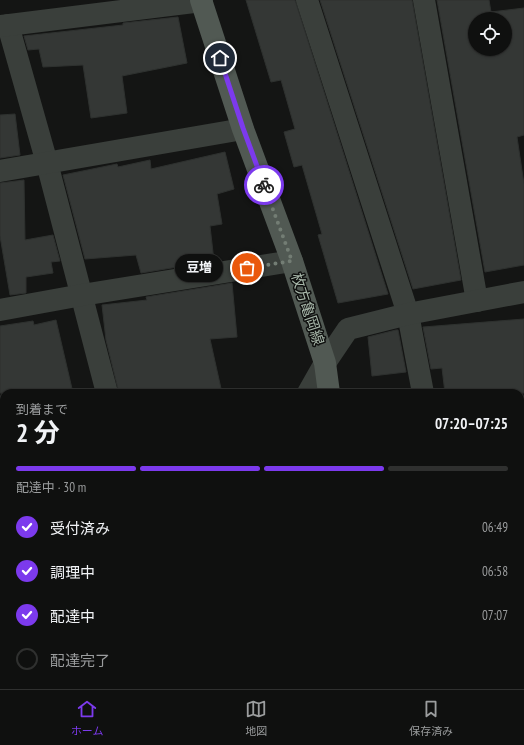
<!DOCTYPE html>
<html lang="ja">
<meta charset="utf-8">
<style>
:root{--surface:#0f100f;--page:#1d1e1d;--text:#f1f3f6;--muted:#9b9d9e;--line:#2f302f;--accent:#7c3aed}
body{margin:0;font-family:"PT Sans Narrow","Noto Sans JP",sans-serif;background:var(--page);color:var(--text);height:100vh;display:flex;flex-direction:column;font-size:15px;white-space:nowrap}
*{box-sizing:border-box;margin:0}
p{font-size:13px;color:var(--muted)}
.icon{flex:none;width:22px;height:22px;fill:none;stroke:currentColor;stroke-width:2;stroke-linecap:round;stroke-linejoin:round}
.map{position:relative;flex:1;overflow:hidden}
.drawer{position:absolute;left:0px;top:389px;width:524px;height:300px;display:flex;flex-direction:column;background:var(--surface);border-radius:12px 12px 0 0;box-shadow:0 1px 3px #0004,0 0 0 1px var(--line)}
.drawer>*{flex:none}
.buttons{position:absolute;left:468px;top:12px;display:grid;gap:8px}
.buttons a{display:grid;place-items:center;width:44px;height:44px;border-radius:50%;background:var(--surface);box-shadow:0 1px 3px #0004,0 0 0 1px var(--line);font-size:20px}
.pin{position:absolute;display:grid;place-items:center;width:34px;height:34px;color:#fff;margin:-17px;border:2px solid #fff;border-radius:50%;box-shadow:0 1px 4px #0007}
.courier{position:absolute;display:grid;place-items:center;width:40px;height:40px;margin:-20px;border:3px solid #7c3aed;border-radius:50%;background:#fff;color:#222;box-shadow:0 1px 5px #0007}
.bubble{position:absolute;height:28px;border-radius:14px;background:var(--surface);box-shadow:0 1px 3px #0004,0 0 0 1px var(--line);font-size:13px;font-weight:700;line-height:28px;text-align:center}
.summary em{font-style:normal;font-weight:700}
.summary div{display:flex;flex-direction:column-reverse}
.summary{display:flex;align-items:center;justify-content:space-between;height:68px;padding:0 16px}
h1{font-size:26px;font-weight:700;line-height:30px}
.bar{display:grid;grid-template-columns:repeat(4,1fr);gap:6px 4px;align-content:center;height:48px;padding:0 16px}
.bar i{height:5px;border-radius:3px;background:var(--line)}
.bar .selected{background:var(--accent)}
.bar p{grid-column:span 4}
ol{padding:0 16px;list-style:none}
li{display:flex;align-items:center;gap:12px;height:44px}
li p{margin-inline-start:auto}
li .icon{padding:4px;border-radius:50%;background:var(--accent);color:#fff;stroke-width:4}
li:last-child{color:var(--muted)}
li i{width:22px;height:22px;border:2px solid var(--line);border-radius:50%}
.dock{display:flex;justify-content:space-around;align-items:center;height:56px;border-top:1px solid var(--line);background:var(--surface);font-size:11px;color:var(--muted)}
.dock a{display:grid;justify-items:center;gap:2px}
.dock .selected{color:var(--accent)}
.map>svg:first-child{display:block}
.green{fill:#2d2924}
.water{fill:#2e3a2c}
.building{fill:#343735;stroke:#2e312f;fill-rule:evenodd}
.lines{fill:none;stroke-linecap:round;stroke-linejoin:round}
.minor{stroke:#3a3f3b;stroke-width:22}
.primary{stroke:#515953;stroke-width:22}
.done{stroke:#737d74;stroke-width:4;stroke-dasharray:0 7.2}
.route{stroke:#7c3aed;stroke-width:5}
.labels{text-anchor:middle;dominant-baseline:central;stroke-width:3;stroke-linejoin:round;paint-order:stroke}
.street-label{font-size:15px;fill:#a6b5a8;stroke:#0f100f}
</style>
<div class="map">
<svg width="524" height="689" viewBox="0 0 524 689">
<rect width="100%" height="100%" fill="#141514"/>
<!-- green -->
<polygon class="green" points="0,626 4,626 4,685 71,685 72,689 0,689"/>
<!-- water -->
<polygon class="water" points="524,618 524,689 400,689 400,685 520,685 520,620"/>
<!-- building -->
<g class="building">
<polygon points="246,0 295,0 388,294 338,303 318,235 322,234 302,165 294,167 284,132 295,129 281,80 271,82"/>
<polygon points="320,0 412,0 461,280 413,289"/>
<path d="M 437,0 L 489,0 L 491,12 L 524,8 L 524,135 L 517,137 L 524,184 L 524,265 L 485,272 ZM 475,19 L 505,19 L 505,49 L 475,49 Z"/>
<polygon points="178,17 187,63 122,76 127,113 91,118 83,65 43,67 39,49 28,50 24,36 123,25 123,23"/>
<polygon points="15,114 20,155 0,158 0,115"/>
<polygon points="225,152 234,189 217,194 222,224 210,226 214,261 141,273 136,255 85,259 63,175 117,164 118,167 150,160 151,169"/>
<polygon points="24,180 25,240 53,235 60,261 51,262 53,273 26,277 26,293 10,295 0,236 0,183"/>
<polygon points="232,283 237,337 210,339 222,393 119,393 106,340 102,305 147,300 146,297"/>
<polygon points="524,319 524,393 445,393 442,368 431,369 423,327"/>
<polygon points="56,320 73,393 0,393 0,326 33,321 34,325"/>
<polygon points="396,330 398,330 406,372 372,376 368,337"/>
</g>
<g class="lines">
<!-- minor -->
<g class="minor">
<polyline points="307,0 408,314 423,393"/>
<polyline points="424,0 477,301"/>
<polyline points="8,25 47,163 107,393"/>
<polyline points="0,26 202,1"/>
<polyline points="0,171 243,129"/>
<polyline points="0,310 82,295 292,261"/>
<polyline points="308,393 325,363 348,329 408,314 524,292"/>
<polyline points="0,463 4,463"/>
<polyline points="520,552 524,552"/>
<polyline points="0,608 4,607"/>
<polyline points="252,689 260,685"/>
</g>
<!-- primary -->
<g class="primary">
<polyline points="201,0 243,129 292,261 325,363 329,393"/>
<polyline points="311,689 311,685"/>
</g>
</g>
<g class="lines">
<!-- done -->
<polyline class="done" points="247,268 292,261 264,185"/>
<!-- route -->
<polyline class="route" points="220,58 243,128 264,185"/>
</g>
<g class="labels">
<!-- street labels -->
<g class="street-label">
<text transform="translate(308 309) rotate(72)">枚方亀岡線</text>
</g>
</g>
</svg>
<div class="buttons">
<a><svg class="icon" aria-label="locate" viewBox="0 0 24 24"><circle cx="12" cy="12" r="6"/><path d="M12 2v4M12 18v4M2 12h4M18 12h4"/></svg></a>
</div>
<div class="pin" style="left:247px;top:268px;background:#ea580c"><svg class="icon" aria-label="bag" viewBox="0 0 24 24"><path d="M5 8h14l-1 12H6zM9 8a3 3 0 0 1 6 0"/></svg></div>
<div class="pin" style="left:220px;top:58px;background:#1f2937"><svg class="icon" aria-label="home" viewBox="0 0 24 24"><path d="M3 11l9-7 9 7M6 9v11h12V9"/></svg></div>
<div class="courier" style="left:264px;top:185px"><svg class="icon" aria-label="bike" viewBox="0 0 24 24"><circle cx="6" cy="16" r="4"/><circle cx="18" cy="16" r="4"/><path d="M6 16l4-8h5l3 8M10 8l3 8H6M13 5h3"/></svg></div>
<div class="bubble" style="left:175px;top:254px;width:48px">豆増</div>
<section class="drawer">
<div class="summary"><div><h1>2 分</h1><p>到着まで</p></div><em>07:20–07:25</em></div>
<div class="bar"><i class="selected"></i><i class="selected"></i><i class="selected"></i><i></i><p>配達中 · 30 m</p></div>
<ol>
<li><svg class="icon" aria-label="check" viewBox="0 0 24 24"><path d="M5 12l5 5 9-10"/></svg>受付済み<p>06:49</p></li>
<li><svg class="icon" aria-label="check" viewBox="0 0 24 24"><path d="M5 12l5 5 9-10"/></svg>調理中<p>06:58</p></li>
<li><svg class="icon" aria-label="check" viewBox="0 0 24 24"><path d="M5 12l5 5 9-10"/></svg>配達中<p>07:07</p></li>
<li><i></i>配達完了</li>
</ol>
</section>
</div>
<nav class="dock">
<a class="selected"><svg class="icon" aria-label="home" viewBox="0 0 24 24"><path d="M3 11l9-7 9 7M6 9v11h12V9"/></svg>ホーム</a>
<a><svg class="icon" aria-label="map" viewBox="0 0 24 24"><path d="M3 6l6-2 6 2 6-2v14l-6 2-6-2-6 2zM9 4v14M15 6v14"/></svg>地図</a>
<a><svg class="icon" aria-label="saved" viewBox="0 0 24 24"><path d="M7 4h10v16l-5-4-5 4z"/></svg>保存済み</a>
</nav>
